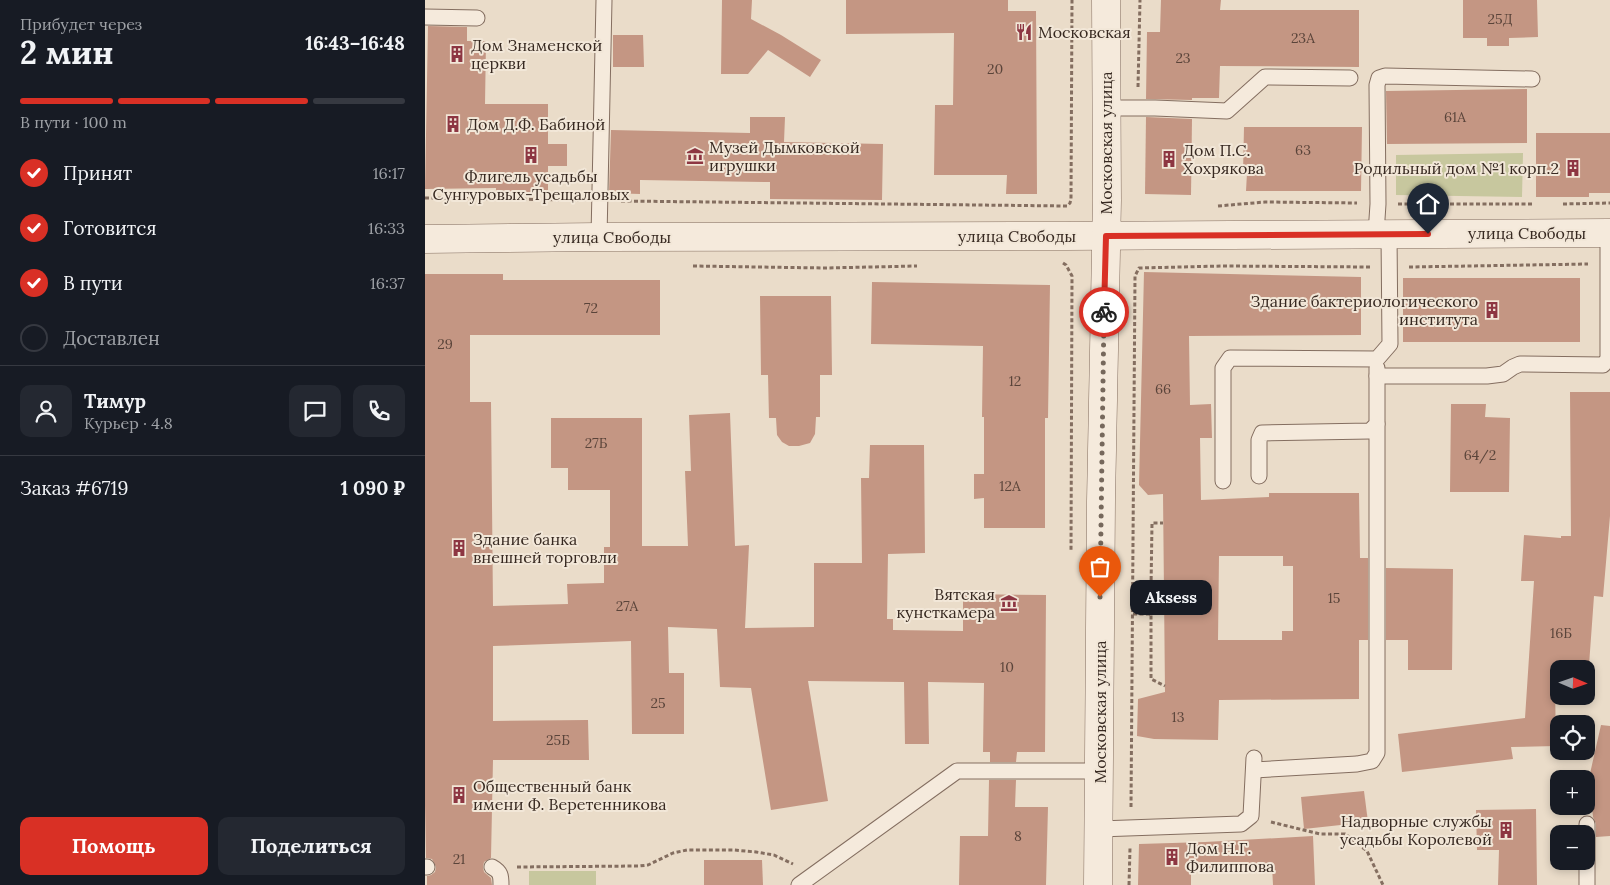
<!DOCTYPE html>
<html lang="ru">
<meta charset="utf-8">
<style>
:root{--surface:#171b24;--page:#242831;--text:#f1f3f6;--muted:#9ea1a6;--line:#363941;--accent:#d93025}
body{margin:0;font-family:Lora,serif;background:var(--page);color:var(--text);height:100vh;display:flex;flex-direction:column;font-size:19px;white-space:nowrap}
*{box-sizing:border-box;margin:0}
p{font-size:16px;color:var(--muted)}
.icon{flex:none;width:28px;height:28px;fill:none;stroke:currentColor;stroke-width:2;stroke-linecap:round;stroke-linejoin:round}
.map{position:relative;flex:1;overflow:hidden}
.sheet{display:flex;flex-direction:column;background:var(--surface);width:425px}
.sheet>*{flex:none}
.needle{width:32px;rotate:92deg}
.fabs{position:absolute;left:1125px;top:660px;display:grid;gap:10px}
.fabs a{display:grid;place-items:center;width:45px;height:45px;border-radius:10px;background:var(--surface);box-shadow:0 2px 8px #0003;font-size:25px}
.pin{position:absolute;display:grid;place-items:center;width:42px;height:42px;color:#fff;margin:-51px -21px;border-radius:50% 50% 50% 0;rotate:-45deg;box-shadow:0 0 5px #0007}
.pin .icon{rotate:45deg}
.courier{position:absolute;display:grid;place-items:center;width:50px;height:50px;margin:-25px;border:4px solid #d93025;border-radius:50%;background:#fff;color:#222;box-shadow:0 1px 6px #0007}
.bubble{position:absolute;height:35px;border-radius:10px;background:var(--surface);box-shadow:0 2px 8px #0003;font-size:16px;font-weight:700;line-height:35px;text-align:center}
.overview em{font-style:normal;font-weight:700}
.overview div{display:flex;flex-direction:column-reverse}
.overview{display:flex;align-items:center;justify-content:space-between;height:85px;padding:0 20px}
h1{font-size:32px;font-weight:700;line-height:38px}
.bar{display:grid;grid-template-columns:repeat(4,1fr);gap:8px 5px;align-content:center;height:60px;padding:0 20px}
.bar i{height:6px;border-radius:4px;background:var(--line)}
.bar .active{background:var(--accent)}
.bar p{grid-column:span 4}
.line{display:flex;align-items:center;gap:12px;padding:0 20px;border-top:1px solid var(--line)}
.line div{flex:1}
.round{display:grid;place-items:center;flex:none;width:52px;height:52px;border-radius:10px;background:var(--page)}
ol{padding:0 20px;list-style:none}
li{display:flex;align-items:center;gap:15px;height:55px}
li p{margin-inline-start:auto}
li .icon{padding:5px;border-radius:50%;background:var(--accent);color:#fff;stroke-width:4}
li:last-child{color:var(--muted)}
li i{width:28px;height:28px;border:2px solid var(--line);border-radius:50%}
.cta{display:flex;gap:10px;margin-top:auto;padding:10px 20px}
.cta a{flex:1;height:58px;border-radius:10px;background:var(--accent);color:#fff;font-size:20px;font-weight:700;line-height:58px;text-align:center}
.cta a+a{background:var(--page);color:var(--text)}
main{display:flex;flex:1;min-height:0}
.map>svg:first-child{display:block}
.green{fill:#c7c79e}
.building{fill:#c49683;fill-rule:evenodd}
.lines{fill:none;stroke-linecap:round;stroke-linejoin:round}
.service-casing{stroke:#846e60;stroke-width:17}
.minor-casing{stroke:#846e60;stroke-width:29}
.path{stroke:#846e60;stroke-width:3;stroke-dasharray:4 2.5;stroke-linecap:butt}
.service{stroke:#f5eadc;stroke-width:15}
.minor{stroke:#f5eadc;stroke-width:28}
.done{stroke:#76685c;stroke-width:5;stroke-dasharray:0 9}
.route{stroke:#d93025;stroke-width:6}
.labels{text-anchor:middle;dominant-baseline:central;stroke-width:4;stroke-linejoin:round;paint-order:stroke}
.number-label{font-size:14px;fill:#5a443a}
.poi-label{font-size:16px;fill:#372921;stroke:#f2e7d8;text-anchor:start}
.street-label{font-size:16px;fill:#372921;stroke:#f2e7d8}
</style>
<main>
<section class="sheet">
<div class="overview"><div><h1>2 мин</h1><p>Прибудет через</p></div><em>16:43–16:48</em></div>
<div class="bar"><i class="active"></i><i class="active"></i><i class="active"></i><i></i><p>В пути · 100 m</p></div>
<ol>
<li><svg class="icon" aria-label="check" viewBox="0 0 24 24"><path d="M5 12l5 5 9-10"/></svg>Принят<p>16:17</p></li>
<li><svg class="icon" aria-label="check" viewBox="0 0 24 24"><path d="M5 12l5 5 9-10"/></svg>Готовится<p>16:33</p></li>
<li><svg class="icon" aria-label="check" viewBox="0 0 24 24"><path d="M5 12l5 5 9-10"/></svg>В пути<p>16:37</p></li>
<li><i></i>Доставлен</li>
</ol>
<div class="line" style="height:90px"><a class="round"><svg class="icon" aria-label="person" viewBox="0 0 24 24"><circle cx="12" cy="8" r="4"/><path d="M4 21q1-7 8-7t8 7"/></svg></a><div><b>Тимур</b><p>Курьер · 4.8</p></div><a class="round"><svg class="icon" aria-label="chat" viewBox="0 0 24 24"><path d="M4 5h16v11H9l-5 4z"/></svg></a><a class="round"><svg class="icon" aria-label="phone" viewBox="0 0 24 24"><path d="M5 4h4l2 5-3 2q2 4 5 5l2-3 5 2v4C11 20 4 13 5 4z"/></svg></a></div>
<div class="line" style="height:65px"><div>Заказ #6719</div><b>1 090 ₽</b></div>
<div class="cta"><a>Помощь</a><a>Поделиться</a></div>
</section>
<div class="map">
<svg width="1185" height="885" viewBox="0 0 1185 885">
<rect width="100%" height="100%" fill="#eadcc9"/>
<!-- green -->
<g class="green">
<polygon points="1098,153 1097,197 971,195 971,155"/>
<rect x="104" y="871" width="67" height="14"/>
</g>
<!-- building -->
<g class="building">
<polygon points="297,0 327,0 326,19 356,35 396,60 385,77 343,50 323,74 296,74"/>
<polygon points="421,0 583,0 583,11 611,11 612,194 581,194 582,175 509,175 510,105 528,105 529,33 421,34"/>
<polygon points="736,0 796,0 795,10 934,10 934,67 795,66 794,98 767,98 767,100 721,99 722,32 735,32"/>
<polygon points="1038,0 1112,0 1113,37 1084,38 1084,46 1062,46 1062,38 1038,38"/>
<polygon points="3,26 42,27 42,41 61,41 60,104 123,104 123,144 142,144 142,166 123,166 123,192 71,192 71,188 0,189"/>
<polygon points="188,35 218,35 219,67 188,67"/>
<polygon points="1102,89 1102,143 962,144 961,91"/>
<polygon points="325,117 360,117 359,142 458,144 457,200 345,199 345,182 215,180 215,194 184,193 186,130 325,133"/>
<polygon points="721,117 767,119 766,195 720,194"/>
<polygon points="819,127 937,127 936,191 821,191 822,173 818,173"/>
<polygon points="1111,133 1185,133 1185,193 1164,193 1164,197 1111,197"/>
<path d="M 719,272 L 936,277 L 936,335 L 764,336 L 765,405 L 786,404 L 787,438 L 775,438 L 776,500 L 844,497 L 844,493 L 934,493 L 935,558 L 943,558 L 943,640 L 934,640 L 934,699 L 794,700 L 793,740 L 729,739 L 712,736 L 713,699 L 740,692 L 738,494 L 723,495 L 714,485 ZM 794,556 L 858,556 L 858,566 L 868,566 L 868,631 L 857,631 L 857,640 L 793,640 Z"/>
<polygon points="0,274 78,274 78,280 235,280 235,335 45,335 45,402 66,402 68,606 143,604 142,584 179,583 179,547 185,547 185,490 143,490 143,468 126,468 126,418 217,418 217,546 263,546 260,471 266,471 264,415 305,413 310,546 324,545 320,628 389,627 389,563 437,563 436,478 444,478 445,445 499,445 500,553 463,554 462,619 468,619 468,630 538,631 538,594 621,595 620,752 592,752 591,762 565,762 565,752 558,752 559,683 503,682 504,744 480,744 479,682 383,681 403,801 346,810 326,688 295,687 292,629 243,627 244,673 259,673 259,734 207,734 206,641 68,646 68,721 163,720 164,760 68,760 66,858 59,862 58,867 59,872 66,878 67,885 2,885 2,876 6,875 10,872 11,867 7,859 1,858 0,805"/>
<rect x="978" y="278" width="177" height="64"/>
<polygon points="447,282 625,285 623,418 620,418 620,528 559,528 559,498 549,499 549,474 559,474 559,417 557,417 558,346 446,344"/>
<polygon points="335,296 406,296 407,375 395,375 395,417 391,417 390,434 385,443 374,446 364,446 357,442 352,435 351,418 344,418 343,375 336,375"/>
<polygon points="1145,392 1185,392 1185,516 1178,597 1169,596 1162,693 1161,693 1161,669 1134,669 1134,689 1130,685 1131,746 1086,747 1088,759 977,772 973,734 1100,718 1109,581 1096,581 1099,535 1136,538 1136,536 1146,536"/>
<polygon points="1026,404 1061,404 1060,417 1085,418 1084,492 1025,492"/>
<polygon points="961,568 1028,569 1027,670 983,670 983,640 961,640"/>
<polygon points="1176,725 1185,726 1185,836 1171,837 1171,824 1168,817 1164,778"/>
<polygon points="564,780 591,780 590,807 623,807 621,885 534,885 535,836 563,836"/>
<polygon points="939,791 943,822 879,829 876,797"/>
<polygon points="1111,809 1112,885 1073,885 1074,850 1052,850 1051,810"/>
<polygon points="888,836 890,885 848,885 847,866 766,870 766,885 713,885 714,844 780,842"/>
<polygon points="279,860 337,860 338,885 279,885"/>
</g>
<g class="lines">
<!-- service casing -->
<g class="service-casing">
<g id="service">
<polyline points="0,17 52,18"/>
<polyline points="681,108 730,108 802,111 840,77 925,78"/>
<polyline points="951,234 953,204 952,85 954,78 960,76 1107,79"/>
<polyline points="174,237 179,0"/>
<polyline points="952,376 1062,376 1078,374 1088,367 1095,364 1178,365 1183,359 1183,233"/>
<polyline points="834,476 834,440 837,433 945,431 952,424 952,368"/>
<polyline points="798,481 798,368 805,358 952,359 965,344 964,234"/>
<polyline points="829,770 932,764 947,761 952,753 952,424"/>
<polyline points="1162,824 1162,885"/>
<polyline points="674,829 816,824 826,816 829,758"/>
<polyline points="0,867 2,867"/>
<path d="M 67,867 C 76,872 76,876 76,885"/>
<polyline points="374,885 532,771 674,771"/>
</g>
</g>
<!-- minor casing -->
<g class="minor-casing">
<g id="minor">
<polyline points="0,239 174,237 641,236 1185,233"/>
<polyline points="673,885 676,501 682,200 681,0"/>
</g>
</g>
<!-- path -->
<g class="path">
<polyline points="713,87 715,0"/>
<polyline points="0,198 154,200"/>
<polyline points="196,201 642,206 645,203 646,199 647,0"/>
<polyline points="973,204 1107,204"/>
<polyline points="1138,204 1185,203"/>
<polyline points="793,206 840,202 932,203"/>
<polyline points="638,263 641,265 647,276 646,551"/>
<polyline points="268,266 400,268 492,266"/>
<polyline points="984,267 1163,264"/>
<polyline points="708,588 726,588 727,523 738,523"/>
<polyline points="708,614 726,614 726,679 740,686"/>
<polyline points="706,807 710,276 714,268 798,266 945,267"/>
<polyline points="846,822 895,834 920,834 942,851 958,885"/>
<polyline points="92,867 214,866 223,865 248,853 262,850 309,850 331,852 349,855 368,864"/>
<polyline points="704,885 705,848"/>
</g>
<!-- service -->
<use href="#service" class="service"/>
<!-- minor -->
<use href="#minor" class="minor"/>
</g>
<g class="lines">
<!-- done -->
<polyline class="done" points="675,597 679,312"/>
<!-- route -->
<polyline class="route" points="679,312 681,236 1003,234"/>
</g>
<!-- icons -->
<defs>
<g id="restaurant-bare" transform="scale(1.35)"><path d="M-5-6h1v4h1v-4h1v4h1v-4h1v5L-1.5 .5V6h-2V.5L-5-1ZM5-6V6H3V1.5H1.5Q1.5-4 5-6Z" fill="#8d3642" stroke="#f2e7d8" stroke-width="2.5" paint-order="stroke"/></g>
<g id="building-bare" transform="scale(1.35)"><path d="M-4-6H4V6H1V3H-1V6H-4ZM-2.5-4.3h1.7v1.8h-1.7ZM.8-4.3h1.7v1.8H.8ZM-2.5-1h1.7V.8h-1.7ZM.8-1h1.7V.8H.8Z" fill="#8d3642" stroke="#f2e7d8" stroke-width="2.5" paint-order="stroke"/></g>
<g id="museum-bare" transform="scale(1.35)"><path d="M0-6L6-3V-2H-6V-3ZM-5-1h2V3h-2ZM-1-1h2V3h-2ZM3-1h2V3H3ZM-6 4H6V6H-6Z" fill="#8d3642" stroke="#f2e7d8" stroke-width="2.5" paint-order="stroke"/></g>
</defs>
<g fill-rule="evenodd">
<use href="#restaurant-bare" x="599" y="32"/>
<use href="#building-bare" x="32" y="54"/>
<use href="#building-bare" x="28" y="124"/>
<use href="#building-bare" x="106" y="155"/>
<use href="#museum-bare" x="270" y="156"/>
<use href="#building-bare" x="744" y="159"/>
<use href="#building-bare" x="1148" y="168"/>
<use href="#building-bare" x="1067" y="310"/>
<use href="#building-bare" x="34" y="548"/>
<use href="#museum-bare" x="584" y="603"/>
<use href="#building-bare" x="34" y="795"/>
<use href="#building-bare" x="1081" y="830"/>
<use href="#building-bare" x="747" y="857"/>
</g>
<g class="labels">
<!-- number labels -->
<g class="number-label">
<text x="1075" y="19">25Д</text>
<text x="878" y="38">23А</text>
<text x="758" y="58">23</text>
<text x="570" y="69">20</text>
<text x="1030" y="117">61А</text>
<text x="878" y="150">63</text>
<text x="166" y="308">72</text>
<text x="20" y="344">29</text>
<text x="590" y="381">12</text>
<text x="738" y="389">66</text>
<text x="171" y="443">27Б</text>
<text x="1055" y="455">64/2</text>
<text x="585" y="486">12А</text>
<text x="909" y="598">15</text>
<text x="202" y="606">27А</text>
<text x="1136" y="633">16Б</text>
<text x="582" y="667">10</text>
<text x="233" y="703">25</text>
<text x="753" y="717">13</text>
<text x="133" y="740">25Б</text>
<text x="593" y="836">8</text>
<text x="34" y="859">21</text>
</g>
<!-- poi labels -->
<g class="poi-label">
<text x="613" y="32">Московская</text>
<text x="46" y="45">Дом Знаменской<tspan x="46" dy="18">церкви</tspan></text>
<text x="42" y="124">Дом Д.Ф. Бабиной</text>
<text x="284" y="147">Музей Дымковской<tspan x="284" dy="18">игрушки</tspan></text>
<text x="758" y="150">Дом П.С.<tspan x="758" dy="18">Хохрякова</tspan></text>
<text x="1134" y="168" text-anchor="end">Родильный дом №1 корп.2</text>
<text x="106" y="176" text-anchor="middle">Флигель усадьбы<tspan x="106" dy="18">Сунгуровых-Трещаловых</tspan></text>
<text x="1053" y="301" text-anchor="end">Здание бактериологического<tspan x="1053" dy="18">института</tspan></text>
<text x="48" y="539">Здание банка<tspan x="48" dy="18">внешней торговли</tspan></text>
<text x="570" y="594" text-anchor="end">Вятская<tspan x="570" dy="18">кунсткамера</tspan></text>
<text x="48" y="786">Общественный банк<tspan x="48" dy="18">имени Ф. Веретенникова</tspan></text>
<text x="1067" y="821" text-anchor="end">Надворные службы<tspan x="1067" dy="18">усадьбы Королевой</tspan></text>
<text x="761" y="848">Дом Н.Г.<tspan x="761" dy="18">Филиппова</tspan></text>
</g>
<!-- street labels -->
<g class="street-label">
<text transform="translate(681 143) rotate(-90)">Московская улица</text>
<text x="1102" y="233">улица Свободы</text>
<text x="592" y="236">улица Свободы</text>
<text x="187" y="237">улица Свободы</text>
<text transform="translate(675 712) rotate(-90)">Московская улица</text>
</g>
</g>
</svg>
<div class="fabs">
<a><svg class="needle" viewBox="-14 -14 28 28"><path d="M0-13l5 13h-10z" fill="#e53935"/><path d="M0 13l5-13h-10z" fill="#9ea1a6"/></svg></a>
<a><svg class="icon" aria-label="locate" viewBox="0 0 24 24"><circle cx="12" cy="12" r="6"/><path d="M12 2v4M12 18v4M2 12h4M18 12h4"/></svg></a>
<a>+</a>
<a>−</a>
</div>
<div class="pin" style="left:675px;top:597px;background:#ea580c"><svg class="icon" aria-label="bag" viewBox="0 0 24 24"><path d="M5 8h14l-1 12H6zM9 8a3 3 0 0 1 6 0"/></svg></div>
<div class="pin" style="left:1003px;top:234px;background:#1f2937"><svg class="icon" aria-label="home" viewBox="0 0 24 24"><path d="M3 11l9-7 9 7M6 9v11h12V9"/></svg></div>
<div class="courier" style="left:679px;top:312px"><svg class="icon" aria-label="bike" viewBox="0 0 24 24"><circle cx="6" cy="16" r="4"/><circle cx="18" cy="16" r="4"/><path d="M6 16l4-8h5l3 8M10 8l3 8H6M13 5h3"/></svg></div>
<div class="bubble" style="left:705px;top:580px;width:82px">Aksess</div>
</div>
</main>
